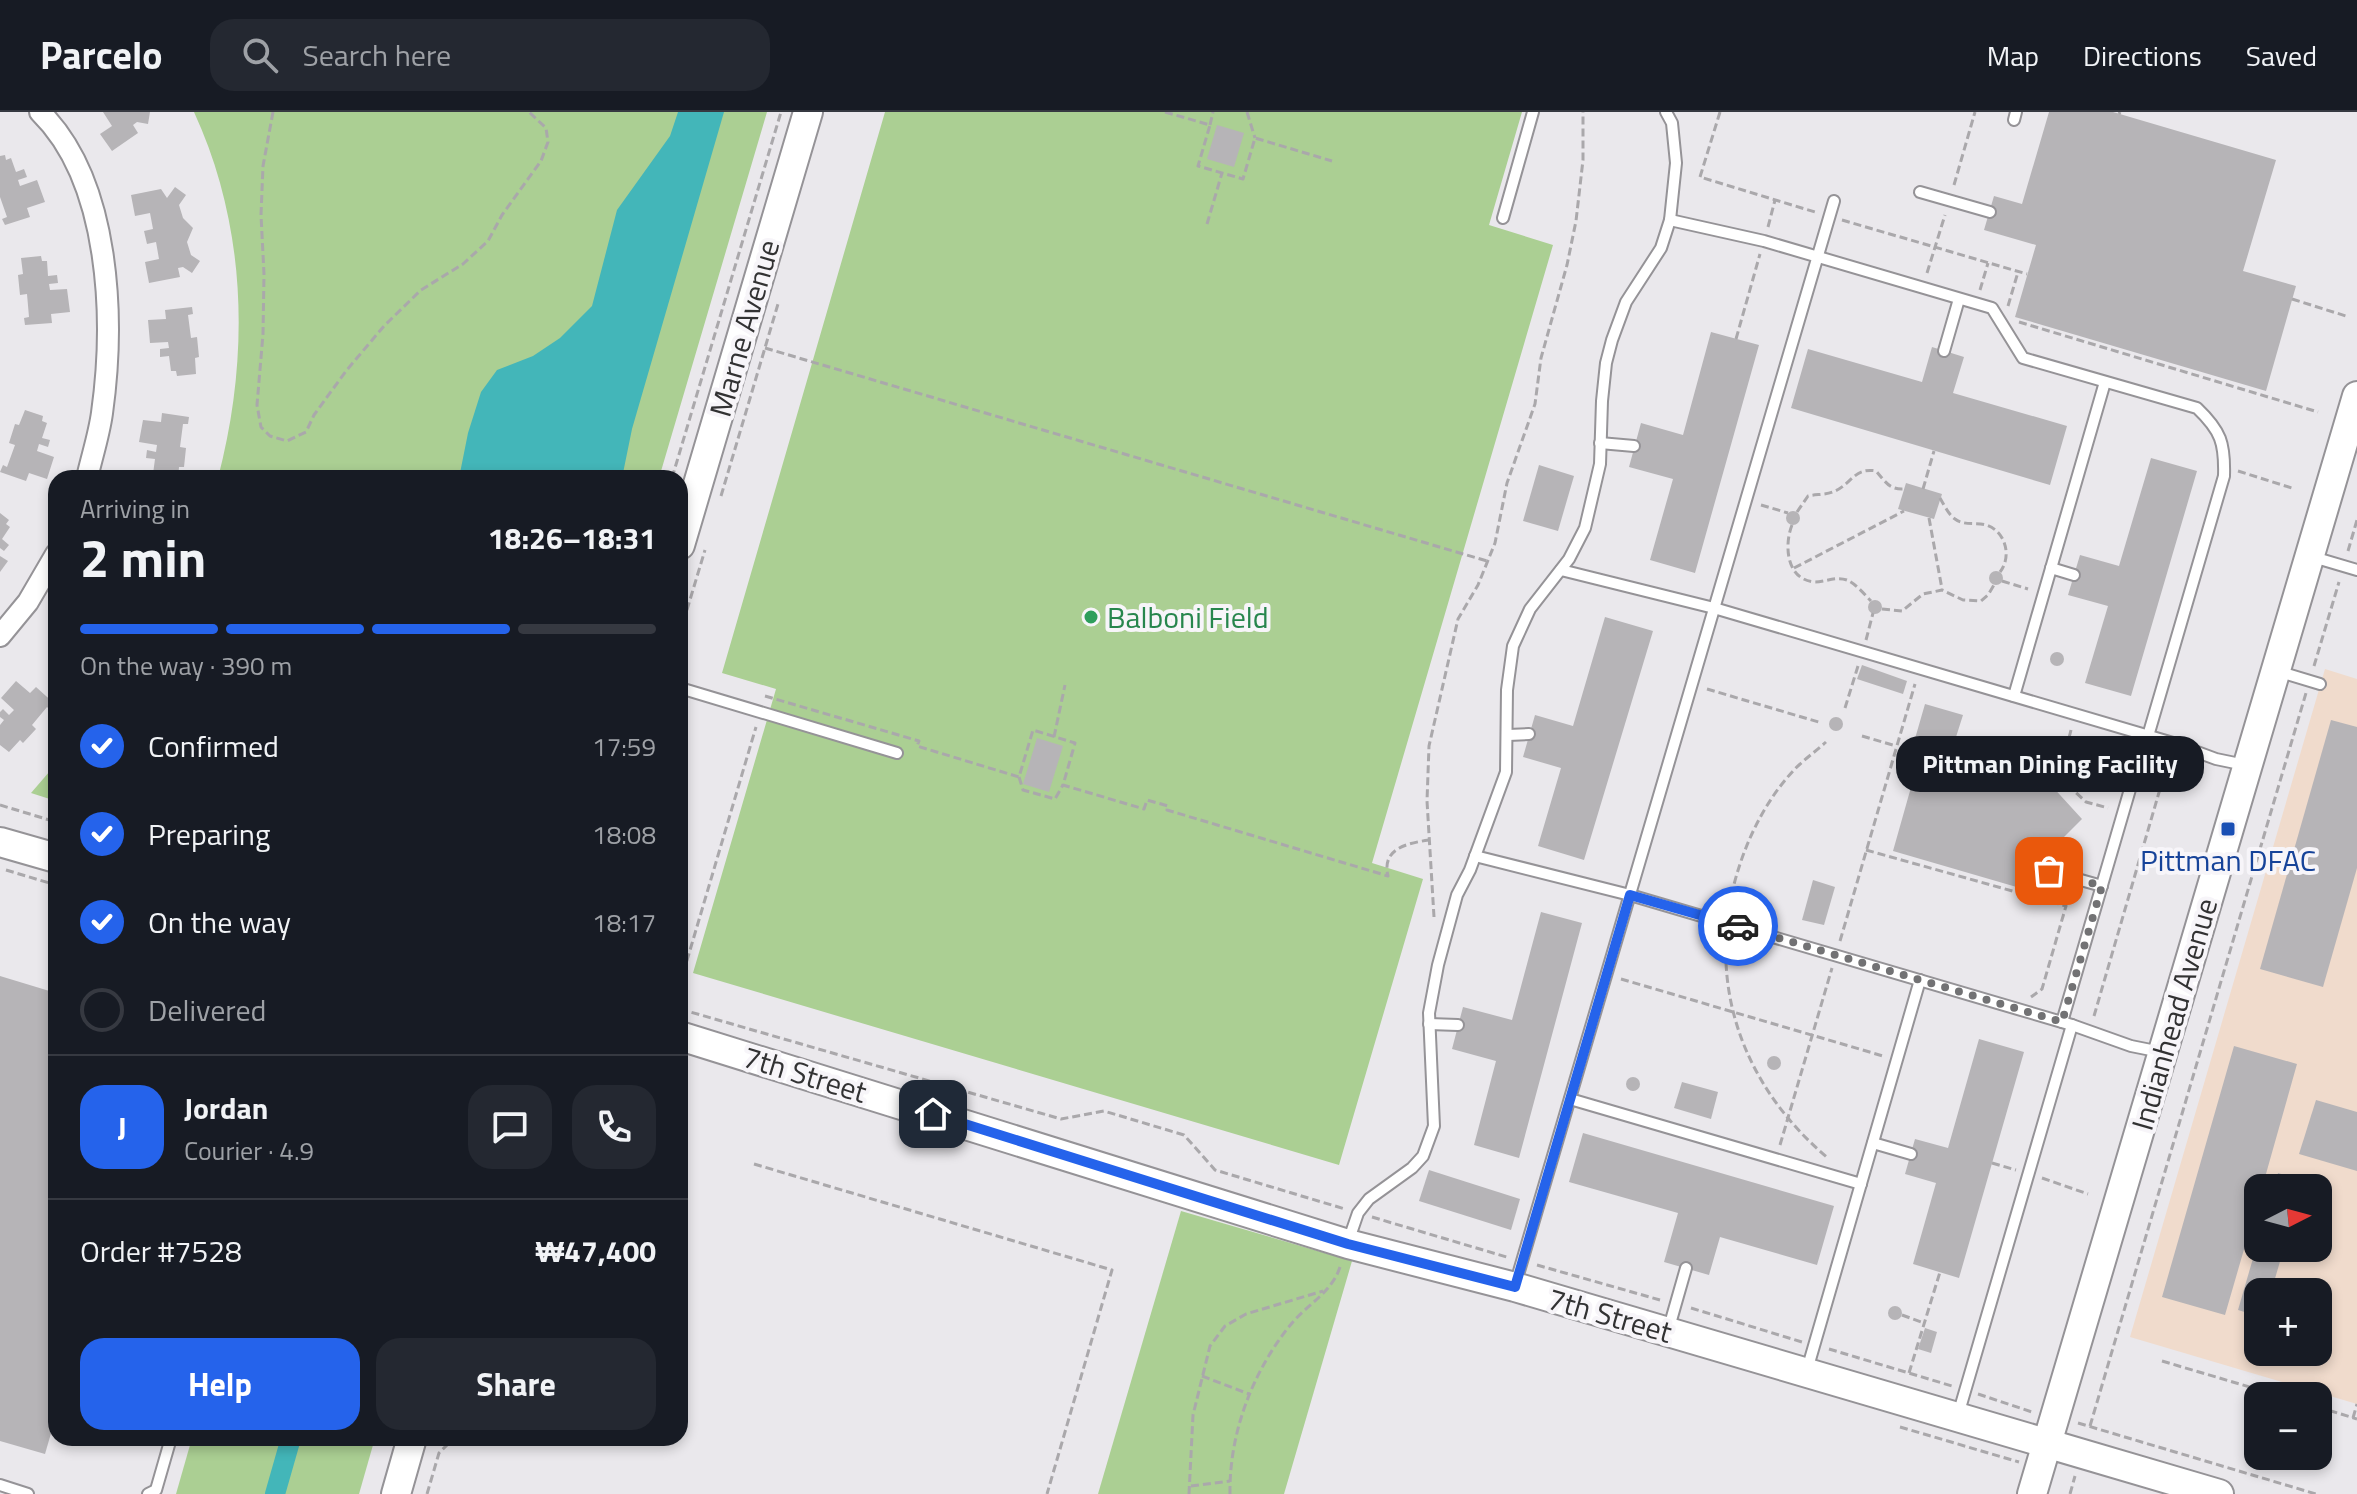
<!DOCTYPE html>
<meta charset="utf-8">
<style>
:root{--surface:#171b24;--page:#242831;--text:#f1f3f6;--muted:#9ea1a6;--line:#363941;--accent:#2563eb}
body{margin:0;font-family:"Titillium Web",sans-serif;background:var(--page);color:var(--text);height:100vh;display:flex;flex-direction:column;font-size:30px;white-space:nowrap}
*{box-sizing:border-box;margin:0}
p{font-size:26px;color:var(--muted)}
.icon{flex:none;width:44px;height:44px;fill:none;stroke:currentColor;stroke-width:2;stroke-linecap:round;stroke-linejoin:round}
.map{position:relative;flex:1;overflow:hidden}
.drawer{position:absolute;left:48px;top:358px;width:640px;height:976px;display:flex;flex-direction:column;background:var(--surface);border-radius:24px;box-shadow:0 4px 12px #0003}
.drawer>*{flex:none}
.needle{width:52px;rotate:84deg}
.fabs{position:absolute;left:2244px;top:1062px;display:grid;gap:16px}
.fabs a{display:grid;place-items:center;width:88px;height:88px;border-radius:16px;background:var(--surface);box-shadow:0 4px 12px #0003;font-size:40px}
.pin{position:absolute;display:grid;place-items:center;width:68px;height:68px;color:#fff;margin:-34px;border-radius:16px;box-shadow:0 4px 12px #0006}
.courier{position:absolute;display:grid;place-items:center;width:80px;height:80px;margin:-40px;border:6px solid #2563eb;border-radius:50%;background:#fff;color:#222;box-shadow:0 2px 10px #0007}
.bubble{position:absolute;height:56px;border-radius:24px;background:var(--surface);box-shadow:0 4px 12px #0003;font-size:26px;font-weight:700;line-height:56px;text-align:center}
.head em{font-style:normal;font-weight:700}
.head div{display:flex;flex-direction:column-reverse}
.head{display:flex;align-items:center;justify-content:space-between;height:136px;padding:0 32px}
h1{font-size:52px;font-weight:700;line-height:60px}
.bar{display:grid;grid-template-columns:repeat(4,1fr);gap:12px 8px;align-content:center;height:96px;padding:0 32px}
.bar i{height:10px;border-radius:6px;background:var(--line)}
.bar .active{background:var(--accent)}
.bar p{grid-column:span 4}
.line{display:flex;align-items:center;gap:20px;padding:0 32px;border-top:2px solid var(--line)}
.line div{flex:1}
.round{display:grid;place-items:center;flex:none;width:84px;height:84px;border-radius:24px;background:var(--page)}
ol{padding:0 32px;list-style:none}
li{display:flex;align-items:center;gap:24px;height:88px}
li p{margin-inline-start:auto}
li .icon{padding:8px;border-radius:50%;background:var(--accent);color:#fff;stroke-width:4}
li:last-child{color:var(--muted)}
li i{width:44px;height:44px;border:4px solid var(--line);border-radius:50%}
.cta{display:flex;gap:16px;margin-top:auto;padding:16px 32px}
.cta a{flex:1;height:92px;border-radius:24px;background:var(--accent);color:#fff;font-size:32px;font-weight:700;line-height:92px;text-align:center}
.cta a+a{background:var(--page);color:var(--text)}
header{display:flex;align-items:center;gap:48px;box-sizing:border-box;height:112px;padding:0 40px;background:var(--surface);border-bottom:2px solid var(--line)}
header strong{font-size:38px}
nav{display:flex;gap:44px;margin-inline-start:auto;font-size:28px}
.search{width:560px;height:72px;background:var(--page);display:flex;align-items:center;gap:20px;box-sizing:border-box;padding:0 28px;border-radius:24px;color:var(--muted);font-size:30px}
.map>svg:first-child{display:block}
.industrial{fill:#f0dbcc;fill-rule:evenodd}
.green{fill:#abcf93}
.water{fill:#43b6b9}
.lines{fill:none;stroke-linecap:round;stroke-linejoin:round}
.canal{stroke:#43b6b9;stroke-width:20}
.building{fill:#b6b4b7}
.lane-casing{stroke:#959397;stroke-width:14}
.street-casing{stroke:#959397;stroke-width:24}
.secondary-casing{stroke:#959397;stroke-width:32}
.path{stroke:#aaa8ab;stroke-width:3;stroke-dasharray:8 4;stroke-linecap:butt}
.lane{stroke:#fff;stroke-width:10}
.street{stroke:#fff;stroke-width:20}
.secondary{stroke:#fff;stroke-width:28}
.done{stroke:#727274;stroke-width:8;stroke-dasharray:0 14.4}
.route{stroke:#2563eb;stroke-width:10}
.leisure-dot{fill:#2e9e5b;stroke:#f7f5f9;stroke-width:3}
.transit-dot{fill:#1a4fb4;stroke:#f7f5f9;stroke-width:3}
.labels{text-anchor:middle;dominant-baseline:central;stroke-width:8;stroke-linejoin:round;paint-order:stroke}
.street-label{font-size:30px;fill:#323233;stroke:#f7f5f9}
.leisure-label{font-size:30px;fill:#27864d;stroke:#f7f5f9;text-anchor:start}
.transit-label{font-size:30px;fill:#164399;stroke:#f7f5f9}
</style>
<header>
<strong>Parcelo</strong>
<div class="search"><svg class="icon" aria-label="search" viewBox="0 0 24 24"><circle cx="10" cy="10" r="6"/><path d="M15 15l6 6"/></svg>Search here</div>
<nav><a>Map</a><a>Directions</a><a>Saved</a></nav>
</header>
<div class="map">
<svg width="2357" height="1382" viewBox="0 0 2357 1382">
<rect width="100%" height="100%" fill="#eae8ec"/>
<!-- industrial -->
<path class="industrial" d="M 2325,557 L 2357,567 L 2357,1292 L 2130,1225 ZM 2258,1076 L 2318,1076 L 2318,1136 L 2258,1136 ZM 2258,1180 L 2318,1180 L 2318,1240 L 2258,1240 Z"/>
<!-- green -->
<g class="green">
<path d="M 194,0 L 767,0 L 659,366 L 218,366 C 250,244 247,115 194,0 Z"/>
<polygon points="885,0 1522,0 1489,113 1553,133 1372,751 1423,767 1339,1053 693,861 776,577 722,561"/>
<polygon points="56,652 56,689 31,681"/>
<polygon points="1181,1099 1352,1149 1284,1382 1098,1382"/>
<polygon points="192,1326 375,1326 359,1382 176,1382"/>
</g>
<!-- water -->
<polygon class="water" points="678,0 724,0 632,317 622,366 459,366 468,321 481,280 497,258 533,244 560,226 592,194 617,98 670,24"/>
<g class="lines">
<!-- canal -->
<polyline class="canal" points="275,1382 291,1326"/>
</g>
<!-- building -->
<g class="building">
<polygon points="103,0 150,0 148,12 137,10 133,13 138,21 112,39 100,22 112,14"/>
<polygon points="2049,0 2113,0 2276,48 2243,159 2296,174 2266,279 2015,205 2036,133 1984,118 1994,84 2022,92"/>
<polygon points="1217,13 1244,21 1234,55 1207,47"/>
<polygon points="5,43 6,48 11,46 16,60 24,57 27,65 18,68 20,74 37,68 45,90 27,96 30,105 5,113 2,107 7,105 0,85 0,44"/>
<polygon points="175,75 186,83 179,93 183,106 193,116 187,130 191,143 200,149 192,161 183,155 178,156 180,165 149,171 145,150 159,147 156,130 147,132 144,119 153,117 150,101 135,104 131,83 161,77 167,86"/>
<polygon points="41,144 42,149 47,149 48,164 57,163 58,171 49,172 50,178 67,177 70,200 51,202 52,211 25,213 24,206 29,205 27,182 20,183 18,163 23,162 21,146"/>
<polygon points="192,195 193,202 188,203 191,226 197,225 199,245 195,246 196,262 177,264 176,259 171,259 169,244 160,245 160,237 169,236 168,230 150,231 148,208 166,207 165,198"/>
<polygon points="1711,220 1759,233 1695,461 1650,448 1673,367 1629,355 1641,311 1683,323"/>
<polygon points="1932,235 1964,245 1953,281 2067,314 2050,373 1791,296 1808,237 1922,270"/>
<polygon points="25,298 43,304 42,309 47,311 42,326 50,328 48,335 39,332 37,339 54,345 47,367 29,361 26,369 0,360 3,353 7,355 15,333 9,331 15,312 19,313"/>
<polygon points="162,301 189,305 188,312 183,312 180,335 186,336 184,355 179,355 178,366 158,366 158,363 153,362 155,347 146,346 147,338 156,340 157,333 139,330 143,308 161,310"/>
<polygon points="2151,346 2197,359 2131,584 2085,571 2108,494 2068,483 2080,443 2119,454"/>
<polygon points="1539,353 1574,364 1558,419 1523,409"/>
<polygon points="1906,371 1942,382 1934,407 1898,397"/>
<circle cx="1793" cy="406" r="7"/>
<polygon points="0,401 9,408 6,412 10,415 2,427 9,433 4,439 0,436"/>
<polygon points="0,444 8,449 0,460"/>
<circle cx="1996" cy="466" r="7"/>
<circle cx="1875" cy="495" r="7"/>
<polygon points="1605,505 1653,519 1584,748 1538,734 1561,656 1523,645 1535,603 1573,614"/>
<circle cx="2057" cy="547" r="7"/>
<polygon points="1862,553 1907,569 1903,582 1857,567"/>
<polygon points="16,569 30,581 36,575 56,593 51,599 47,595 32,613 36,617 23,631 20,628 9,640 0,633 0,613 4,608 0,605 0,600 3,597 9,603 14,598 1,586"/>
<polygon points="1925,592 1963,603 1956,625 2055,654 2050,672 2082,707 2023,766 2020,776 1893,739 1919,647 1910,644"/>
<circle cx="1836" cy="612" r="7"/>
<polygon points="2331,608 2357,615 2357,756 2323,875 2260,857"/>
<polygon points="1037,626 1063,634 1049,680 1023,672"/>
<polygon points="1813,768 1835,775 1824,813 1802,808"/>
<polygon points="1541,800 1582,811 1519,1046 1474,1033 1496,949 1452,937 1463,895 1512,908"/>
<polygon points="0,864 56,881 56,1304 45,1342 0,1329"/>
<polygon points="1979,927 2024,940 1959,1166 1913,1152 1936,1071 1905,1062 1915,1027 1948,1036"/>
<polygon points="2234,934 2297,952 2262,1076 2258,1076 2258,1089 2225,1203 2162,1185"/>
<circle cx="1774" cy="951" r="7"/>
<circle cx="1633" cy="972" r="7"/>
<polygon points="1682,970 1718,980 1711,1007 1674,996"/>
<polygon points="2316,988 2357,1000 2357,1059 2299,1042"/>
<polygon points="1583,1021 1834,1094 1817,1153 1720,1125 1709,1163 1664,1150 1678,1101 1569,1070"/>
<polygon points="1429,1058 1520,1087 1511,1118 1419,1089"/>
<polygon points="2278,1061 2304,1069 2302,1076 2274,1076"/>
<polygon points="2256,1136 2284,1136 2271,1180 2258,1180 2258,1204 2238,1198"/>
<circle cx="1895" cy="1201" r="7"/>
<polygon points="1925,1216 1937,1220 1931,1241 1918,1237"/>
</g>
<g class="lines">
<!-- lane casing -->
<g class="lane-casing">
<g id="lane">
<polyline points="2014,8 2016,0"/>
<polyline points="1920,80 1990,100"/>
<polyline points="1503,106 1533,0"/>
<path d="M 1670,108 L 1764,129 L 1992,196 L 2023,246 L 2197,296 C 2221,319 2225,331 2224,364 L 2148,624"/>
<polyline points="1944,239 1959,187"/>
<polyline points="1600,331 1634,334"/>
<polyline points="2313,445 2357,458"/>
<polyline points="2051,456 2074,463"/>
<polyline points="1561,458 1714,496 2173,631 2216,647 2245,653"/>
<polyline points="2277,559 2320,572"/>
<polyline points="680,576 897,641"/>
<polyline points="2014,584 2105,270"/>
<polyline points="1508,623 1529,622"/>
<polyline points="1475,744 1630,783 2072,913 2131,934 2161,940"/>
<polyline points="2049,759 2102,774"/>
<polyline points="2062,910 2133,667"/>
<polyline points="1429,912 1458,913"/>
<polyline points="1570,987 1861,1072"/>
<polyline points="1873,1031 1911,1042"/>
<polyline points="1348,1130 1358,1101 1369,1087 1412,1056 1423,1044 1434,1014 1429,901 1438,853 1457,783 1470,758 1506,660 1507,578 1513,534 1530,497 1569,447 1585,416 1600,352 1602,289 1606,251 1612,228 1626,190 1661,136 1670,108 1676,51 1672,11 1666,0"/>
<polyline points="1515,1173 1834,89"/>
<polyline points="1668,1219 1686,1156"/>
<polyline points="1807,1258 1920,868"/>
<polyline points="1958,1303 2072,913"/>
<polyline points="0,1373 28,1382"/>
<polyline points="148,1382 156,1378 171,1326"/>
</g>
</g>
<!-- street casing -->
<g class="street-casing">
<g id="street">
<path d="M 40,0 C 111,70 115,208 102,301 C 99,323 92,344 87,366"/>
<polyline points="0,524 28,490 56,442"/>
</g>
</g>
<!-- secondary casing -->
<g class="secondary-casing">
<g id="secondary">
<polyline points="680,433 808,0"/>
<polyline points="0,730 56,746"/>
<polyline points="680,924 1348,1132 1515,1175 2219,1382"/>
<polyline points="396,1382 412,1326"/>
<polyline points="2032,1382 2357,284"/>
</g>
</g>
<!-- path -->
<g class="path">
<polyline points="273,0 263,54 261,103 264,162 263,222 257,293 261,315 270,324 287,329 306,320 314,303 346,259 384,214 421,178 463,152 488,129 502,103 541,49 548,30 546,16 529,0"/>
<polyline points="1165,0 1210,13 1198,54 1243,67 1255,26 1332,49"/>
<polyline points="1247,0 1255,26"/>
<polyline points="1720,0 1700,65 1815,100"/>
<polyline points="2119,2 2120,0"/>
<polyline points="1210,13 1213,0"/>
<polyline points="1954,73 1975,0"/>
<polyline points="1842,108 2027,162"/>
<polyline points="1207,112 1222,61"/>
<polyline points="1768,115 1775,88"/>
<polyline points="1927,161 1945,103"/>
<polyline points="1980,178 1988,151"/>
<polyline points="2292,187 2346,204"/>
<polyline points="2008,194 2018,160"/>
<polyline points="2019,210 2318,300"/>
<polyline points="1736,227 1760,142"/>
<polyline points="765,236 1487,449"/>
<polyline points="2238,359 2295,377"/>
<polyline points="672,366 781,0"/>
<polyline points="1923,377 1934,339"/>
<polyline points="721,384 778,192"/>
<path d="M 1940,386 C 1944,393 1949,403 1955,407 C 1964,414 1976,410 1986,413 C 2006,419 2012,445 2000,460"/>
<polyline points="1761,393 1788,401"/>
<path d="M 1797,400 L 1808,384 C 1817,382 1827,383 1835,379 C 1851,372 1855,355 1876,359 C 1885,369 1889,378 1904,377"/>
<polyline points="1929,406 1942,477"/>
<path d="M 1792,413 C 1784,433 1786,468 1815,470 C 1825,470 1836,464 1847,468 C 1856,472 1864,482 1871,489"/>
<polyline points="2348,439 2357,408"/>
<polyline points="1794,456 1904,399"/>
<polyline points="2002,469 2028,477"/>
<polyline points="1882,497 1902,499 1923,482 1942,478 1963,488 1981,489 1988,483 1994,473"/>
<polyline points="680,521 705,438"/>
<polyline points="1866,528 1873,501"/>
<polyline points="2314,554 2339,470"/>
<polyline points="1707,577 1822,611"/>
<path d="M 765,584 L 919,629 L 917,634 L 1019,665 L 1033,618 L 1075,631 L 1063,673 L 1144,697 L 1147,688 L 1168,694 L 1167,698 L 1388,764 C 1381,736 1409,731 1429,728"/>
<polyline points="1845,596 1858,554"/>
<polyline points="2071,618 2059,665 2086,690 2108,696"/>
<polyline points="1862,624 1896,634"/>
<polyline points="1054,625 1065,573"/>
<polyline points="2124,656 2131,632"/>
<polyline points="1019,665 1023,678 1055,687 1063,673"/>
<polyline points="2145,670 2161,675"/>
<polyline points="0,693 56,710"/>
<polyline points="1866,738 2066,794 2042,877 2031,885"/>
<polyline points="6,758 56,773"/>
<path d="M 1729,795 C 1738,746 1759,696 1793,659 C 1802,649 1815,640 1826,630"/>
<polyline points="1434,805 1427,689 1429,634 1458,507 1478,473 1495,431 1507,371 1535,292 1541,246 1567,153 1576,109 1583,48 1583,0"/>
<path d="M 1726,827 C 1722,914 1762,991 1829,1047"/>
<polyline points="1840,829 1915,572"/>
<polyline points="1621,867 1883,944"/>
<polyline points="680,872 756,615"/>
<polyline points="680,897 1061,1007 1104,999 1184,1023 1215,1058 1345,1097"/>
<polyline points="2094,904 2169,646"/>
<polyline points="1780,1033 1832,856"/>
<polyline points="1992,1051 2016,1058"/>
<polyline points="754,1052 1112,1158 1047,1382"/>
<polyline points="2042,1066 2088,1082"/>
<polyline points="1372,1105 1510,1146"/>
<polyline points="1537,1153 1660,1188"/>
<polyline points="1691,1196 1802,1230"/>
<polyline points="1902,1203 1924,1211"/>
<polyline points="1829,1237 1952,1274"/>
<polyline points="2162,1249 2280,1284"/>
<polyline points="1909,1261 1940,1160"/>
<polyline points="1202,1264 1249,1282"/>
<polyline points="1978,1282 2032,1300"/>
<polyline points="2318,1295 2357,1307"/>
<polyline points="2353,1306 2357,1292"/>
<polyline points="2078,1311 2316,1382"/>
<polyline points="2090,1314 2306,581"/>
<polyline points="1900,1315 2019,1350"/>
<polyline points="1191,1374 1230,1369"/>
<polyline points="427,1382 439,1341 454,1326"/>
<polyline points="1189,1382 1193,1303 1210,1234 1225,1214 1246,1202 1323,1179"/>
<path d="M 1230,1382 C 1229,1321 1253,1258 1292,1211 C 1308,1192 1332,1180 1340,1155"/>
<polyline points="2070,1382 2075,1364"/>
</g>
<!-- lane -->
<use href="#lane" class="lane"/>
<!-- street -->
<use href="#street" class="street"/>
<!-- secondary -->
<use href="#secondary" class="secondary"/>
</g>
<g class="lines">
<!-- done -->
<polyline class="done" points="1738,814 2062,910 2102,774 2049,759"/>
<!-- route -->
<polyline class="route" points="933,1002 1348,1132 1515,1175 1630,783 1738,814"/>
</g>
<!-- markers -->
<circle class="leisure-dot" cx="1091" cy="505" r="8"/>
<rect class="transit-dot" x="2220" y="709" width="16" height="16" rx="4"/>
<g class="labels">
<!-- street labels -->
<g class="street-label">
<text transform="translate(744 216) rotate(-74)">Marne Avenue</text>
<text transform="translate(2174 902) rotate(-74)">Indianhead Avenue</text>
<text transform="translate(805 962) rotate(17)">7th Street</text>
<text transform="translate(1610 1203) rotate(16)">7th Street</text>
</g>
<!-- leisure labels -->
<g class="leisure-label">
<text x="1107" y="505">Balboni Field</text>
</g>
<!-- transit labels -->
<g class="transit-label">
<text x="2228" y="748">Pittman DFAC</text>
</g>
</g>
</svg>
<div class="fabs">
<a><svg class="needle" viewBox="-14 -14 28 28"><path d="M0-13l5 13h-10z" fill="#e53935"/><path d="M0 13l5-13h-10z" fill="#9ea1a6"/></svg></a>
<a>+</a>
<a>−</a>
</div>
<div class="pin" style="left:2049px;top:759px;background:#ea580c"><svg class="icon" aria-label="bag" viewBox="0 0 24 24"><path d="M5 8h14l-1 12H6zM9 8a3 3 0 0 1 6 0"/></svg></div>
<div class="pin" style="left:933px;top:1002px;background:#1f2937"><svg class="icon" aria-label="home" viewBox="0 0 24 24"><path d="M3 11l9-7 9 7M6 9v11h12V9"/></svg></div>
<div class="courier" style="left:1738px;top:814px"><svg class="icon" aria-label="car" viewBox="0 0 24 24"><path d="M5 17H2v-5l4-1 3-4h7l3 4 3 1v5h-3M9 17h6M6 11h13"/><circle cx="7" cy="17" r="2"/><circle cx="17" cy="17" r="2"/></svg></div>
<div class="bubble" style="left:1896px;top:624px;width:308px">Pittman Dining Facility</div>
<section class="drawer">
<div class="head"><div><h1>2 min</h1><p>Arriving in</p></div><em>18:26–18:31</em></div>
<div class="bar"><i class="active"></i><i class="active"></i><i class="active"></i><i></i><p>On the way · 390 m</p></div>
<ol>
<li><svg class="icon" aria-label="check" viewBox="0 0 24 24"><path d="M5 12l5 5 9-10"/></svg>Confirmed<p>17:59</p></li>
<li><svg class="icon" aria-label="check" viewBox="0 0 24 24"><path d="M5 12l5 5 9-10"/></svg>Preparing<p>18:08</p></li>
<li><svg class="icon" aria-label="check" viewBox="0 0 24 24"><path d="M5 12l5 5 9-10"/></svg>On the way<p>18:17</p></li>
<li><i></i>Delivered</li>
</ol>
<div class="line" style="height:144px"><b class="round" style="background:var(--accent);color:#fff">J</b><div><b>Jordan</b><p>Courier · 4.9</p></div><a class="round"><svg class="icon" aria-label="chat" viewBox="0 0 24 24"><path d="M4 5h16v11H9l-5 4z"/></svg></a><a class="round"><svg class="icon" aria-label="phone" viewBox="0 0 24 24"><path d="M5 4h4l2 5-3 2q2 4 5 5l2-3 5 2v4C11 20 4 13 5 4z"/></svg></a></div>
<div class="line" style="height:104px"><div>Order #7528</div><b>₩47,400</b></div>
<div class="cta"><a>Help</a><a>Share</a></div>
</section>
</div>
